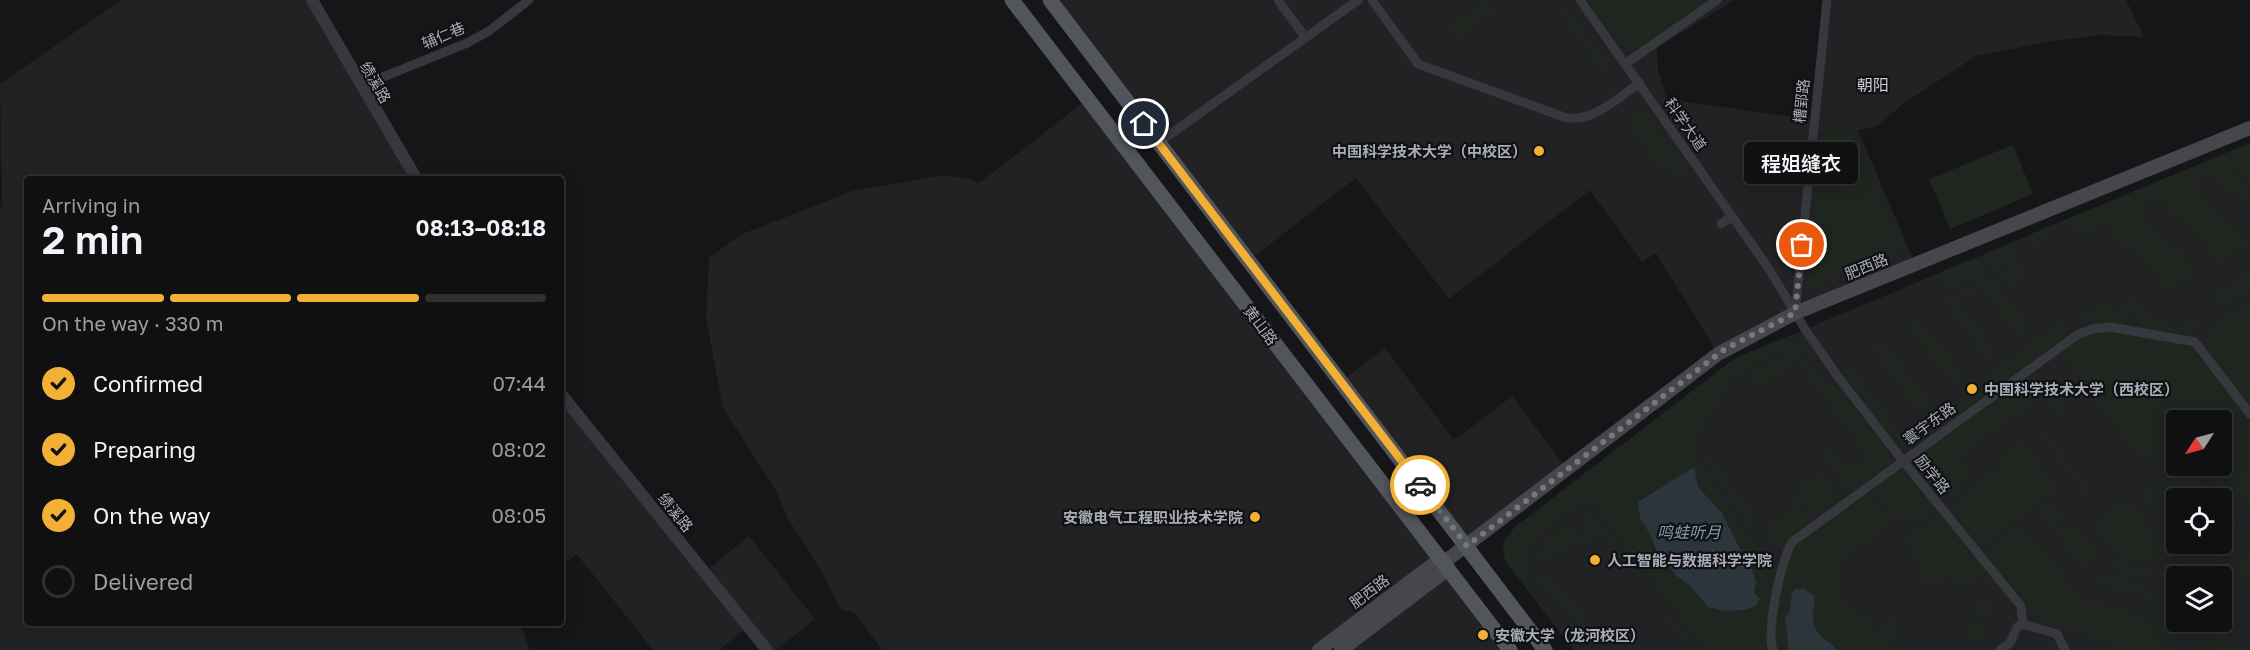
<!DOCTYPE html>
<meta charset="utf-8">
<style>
:root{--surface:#101012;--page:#1e1e20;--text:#f1f3f6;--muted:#9c9d9f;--line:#303032;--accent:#f2b134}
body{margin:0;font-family:"Golos Text","Noto Sans SC",sans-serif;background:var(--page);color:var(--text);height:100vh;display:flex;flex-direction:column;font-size:22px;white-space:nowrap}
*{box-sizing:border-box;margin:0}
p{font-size:20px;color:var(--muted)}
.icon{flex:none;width:33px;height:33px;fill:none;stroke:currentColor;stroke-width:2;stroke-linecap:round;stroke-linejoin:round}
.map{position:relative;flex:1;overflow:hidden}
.drawer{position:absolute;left:24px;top:176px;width:540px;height:450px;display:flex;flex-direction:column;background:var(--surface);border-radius:6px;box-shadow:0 3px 15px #0003,0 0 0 2px var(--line)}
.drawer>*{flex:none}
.needle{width:39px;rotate:234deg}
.tools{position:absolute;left:2166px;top:410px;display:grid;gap:12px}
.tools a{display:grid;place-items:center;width:66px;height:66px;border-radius:6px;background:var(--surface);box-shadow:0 3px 15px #0003,0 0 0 2px var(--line);font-size:30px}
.pin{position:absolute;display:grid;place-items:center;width:51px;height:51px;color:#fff;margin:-26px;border:3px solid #fff;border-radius:50%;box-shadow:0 2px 6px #0007}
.courier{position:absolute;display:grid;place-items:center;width:60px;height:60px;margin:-30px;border:4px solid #f2b134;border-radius:50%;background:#fff;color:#222;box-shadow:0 2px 8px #0007}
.bubble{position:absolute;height:42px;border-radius:6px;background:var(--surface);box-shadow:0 3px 15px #0003,0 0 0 2px var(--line);font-size:20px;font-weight:600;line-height:42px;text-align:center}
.summary em{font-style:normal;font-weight:600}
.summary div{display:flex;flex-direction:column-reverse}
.summary{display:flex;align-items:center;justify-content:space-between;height:102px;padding:0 18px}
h1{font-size:39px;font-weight:600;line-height:45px}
.bar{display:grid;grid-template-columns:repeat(4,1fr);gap:9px 6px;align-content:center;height:72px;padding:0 18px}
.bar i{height:8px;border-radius:4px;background:var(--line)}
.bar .on{background:var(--accent)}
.bar p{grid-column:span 4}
ol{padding:0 18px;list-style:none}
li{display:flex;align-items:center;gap:18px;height:66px}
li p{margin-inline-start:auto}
li .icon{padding:6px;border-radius:50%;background:var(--accent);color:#111;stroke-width:4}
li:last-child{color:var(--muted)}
li i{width:33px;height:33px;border:3px solid var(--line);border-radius:50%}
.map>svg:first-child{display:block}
.built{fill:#222225;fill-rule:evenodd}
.green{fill:#1e261f;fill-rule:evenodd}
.water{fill:#2c353c}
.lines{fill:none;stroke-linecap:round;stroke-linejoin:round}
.minor{stroke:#37383d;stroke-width:9}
.tertiary{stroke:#37383d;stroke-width:12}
.secondary{stroke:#45474d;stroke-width:14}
.primary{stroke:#53555c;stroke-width:15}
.done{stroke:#757880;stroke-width:6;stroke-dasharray:0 10.8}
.route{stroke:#f2b134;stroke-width:8}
.poi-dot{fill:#f2b134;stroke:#111113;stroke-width:2}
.labels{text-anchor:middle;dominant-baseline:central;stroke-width:4.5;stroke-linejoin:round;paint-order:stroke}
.street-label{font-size:15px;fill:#a8adb8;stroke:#111113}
.poi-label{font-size:15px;font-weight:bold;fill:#a8adb8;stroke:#111113;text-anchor:start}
.neighbourhood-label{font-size:16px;fill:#c9ccd4;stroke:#111113}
.water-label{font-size:16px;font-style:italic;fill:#7f9bb3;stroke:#111113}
</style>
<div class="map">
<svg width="2250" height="650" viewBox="0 0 2250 650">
<rect width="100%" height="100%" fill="#161618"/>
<!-- built -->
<g class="built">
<polygon points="121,0 312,0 416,178 27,178 27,622 521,623 529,650 0,650 0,207 2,206 0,84"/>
<polygon points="1050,0 1734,0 1657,48 1658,70 1667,99 1814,120 1827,0 2126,0 2144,37 2099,35 2048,42 1976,56 1903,104 1877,126 1858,130 1915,264 1718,354 1656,253 1642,262 1590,190 1449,299 1356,178 1248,261"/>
<polygon points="1088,99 1440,559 1319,650 882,650 855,613 841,609 815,560 788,519 776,491 723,408 706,318 709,258 740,235 852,191 945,175 973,180 978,184"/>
<path d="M 2250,143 L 2250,650 L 1574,650 L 1505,561 L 1503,542 L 1515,527 L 1734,359 ZM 2176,420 L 2222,420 L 2222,465 L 2176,465 ZM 2176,498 L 2222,498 L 2222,543 L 2176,543 ZM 2176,576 L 2222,576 L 2222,621 L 2176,621 Z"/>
<polygon points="1385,348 1454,440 1512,396 1567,469 1467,546 1341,382"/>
<polygon points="561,394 705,572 749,536 815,619 776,650 760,650 748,627 719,650 653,650 577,554 561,566"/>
<polygon points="1448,569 1510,650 1341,650"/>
</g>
<!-- green -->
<g class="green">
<polygon points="1485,0 1488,0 1496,11 1457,39 1448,28"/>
<polygon points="1589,0 1715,0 1630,55"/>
<polygon points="1567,7 1613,72 1606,77 1560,11"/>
<polygon points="1641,108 1693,179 1660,167 1626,119"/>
<polygon points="1823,126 1832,128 1850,126 1902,248 1806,290"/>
<polygon points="2250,143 2250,186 2237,169 2233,172 2249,195 2244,200 2238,192 2231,197 2211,171 2193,184 2221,222 2227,217 2247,244 2225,259 2226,260 2220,265 2184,217 2178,221 2158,196 2139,210 2167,247 2173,243 2196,272 2174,287 2174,289 2169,293 2131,242 2124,247 2104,221 2085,235 2070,225 2063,225 2033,247 2026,236"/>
<polygon points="2013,145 2033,194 1950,229 1929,179"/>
<polygon points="2013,242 2019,258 1994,271 1985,254"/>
<polygon points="1978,257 1989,273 1947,288 1940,272"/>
<polygon points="2022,262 2029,273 2007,288 1997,276"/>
<polygon points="2250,269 2250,287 2222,308 2219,308 2212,299 2219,289 2225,288"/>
<polygon points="1992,277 2031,330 2020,337 1983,288 1976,290 1963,300 1961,290"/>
<path d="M 2129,289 C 2148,314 2150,322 2182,327 L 2194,318 L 2198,326 C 2185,342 2159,332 2141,330 L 2137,316 L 2122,295 Z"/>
<polygon points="1954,296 1998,355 1989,362 1943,300"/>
<polygon points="2104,302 2112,312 2122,305 2132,318 2133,322 2129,326 2086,325 2078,309 2081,307 2087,315"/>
<path d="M 2250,302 L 2250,409 L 2204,347 C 2202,325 2234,312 2250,302 Z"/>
<polygon points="1917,316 1966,379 1955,387 1907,323"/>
<polygon points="2063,319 2070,329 2067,335 1912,449 1905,451 1896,445 1842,374 1842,370 1851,366 1905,439"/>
<path d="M 2110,330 L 2185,345 L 2194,349 L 2240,408 C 2236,418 2230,422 2222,428 L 2222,420 L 2176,420 L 2176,438 L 2143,461 L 2094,397 L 2091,399 L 2088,397 L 2096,390 L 2088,389 L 2067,405 L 2066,396 L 2084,383 L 2063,354 L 2063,349 L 2082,335 Z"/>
<path d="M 1780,339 C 1789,344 1797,340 1806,343 L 1827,374 L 1824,374 C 1818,367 1811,353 1803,349 C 1789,340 1735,373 1726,386 L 1697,437 L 1695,447 L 1697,456 L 1742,528 L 1772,564 L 1777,576 L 1767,635 L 1769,650 L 1705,650 L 1596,506 C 1583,499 1573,509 1563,516 C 1556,522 1547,527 1541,533 C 1503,574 1552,618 1577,650 L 1574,650 L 1505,561 L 1503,542 L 1515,527 L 1734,359 ZM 1698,487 L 1722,513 L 1742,553 L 1750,561 L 1754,592 L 1703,598 L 1691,586 L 1675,575 L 1668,562 L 1659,557 L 1650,534 L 1640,519 L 1638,502 Z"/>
<polygon points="1884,342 1930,404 1923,416 1873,349"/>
<polygon points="1794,352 1800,353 1823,383 1834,382 1891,455 1879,471 1853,491 1848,490 1820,453 1829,446 1847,470 1855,465 1852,460 1854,459 1857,463 1867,455 1796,360 1760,387 1754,379 1751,380 1747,376 1750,372"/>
<polygon points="2033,371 2040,374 2063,406 2063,412 2058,418 2055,415 2057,413 2043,395 1956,459 1959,460 1967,472 1964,485 1947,500 1939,499 1914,468 1913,463 1920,452"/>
<polygon points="2246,422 2250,423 2250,512 2244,504 2234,503 2227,505 2199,465 2222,465 2222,436 2236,425"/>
<polygon points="2044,429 2092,494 2115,481 2090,500 2041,434"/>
<polygon points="2028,435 2032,440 2024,446 2023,454 2031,450 2037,458 2035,464 2057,490 1980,547 1950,511 1976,484 2000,467 1995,460"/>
<path d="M 1708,450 L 1724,473 L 1723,475 L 1737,490 L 1735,492 L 1765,528 L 1795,506 L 1788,496 L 1792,494 L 1811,519 C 1803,532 1788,536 1782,550 L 1778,549 L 1756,520 L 1753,518 L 1750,519 L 1750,525 L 1776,560 L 1775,562 L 1746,524 L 1704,458 Z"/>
<polygon points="2181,465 2194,465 2217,498 2183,498 2175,487 2158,499 2157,507 2153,510 2143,496 2145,490"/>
<polygon points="1896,472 1908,474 1936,510 1934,513 1911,524 1905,516 1895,521 1873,487"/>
<path d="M 1815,475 C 1826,475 1832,489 1838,497 L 1837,503 L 1815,516 L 1798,492 L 1797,488 Z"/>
<polygon points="1869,490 1891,526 1844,556 1835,590 1850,611 1871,616 1874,620 1871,632 1881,634 1884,621 1888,618 1898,620 1893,640 1887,644 1891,650 1776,650 1774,639 1788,558 1798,542"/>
<polygon points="2128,499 2132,501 2176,564 2177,571 2112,553 2094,526 2099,520"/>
<path d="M 2052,503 L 2064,520 L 2054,527 L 2050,522 L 2045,526 L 2038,515 C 2040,508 2045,504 2052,503 Z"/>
<polygon points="2222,504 2250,541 2250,545 2229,561 2216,543 2222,543"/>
<polygon points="1585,511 1593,513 1648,586 1649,589 1647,592 1600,531 1584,543 1573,541 1541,565 1538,559 1549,538 1569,523 1579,537 1591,528 1581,514"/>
<path d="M 1939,517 L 1943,519 L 2011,598 L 2012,612 L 2009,623 L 2005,622 C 2013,599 1998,589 1984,573 L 1958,590 L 1950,577 L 1937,585 L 1935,582 L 1932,584 L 1930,582 L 1927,583 L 1918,580 L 1915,575 L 1922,570 L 1919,563 L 1920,558 L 1914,556 L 1909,544 L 1903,539 Z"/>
<polygon points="2068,524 2084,534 2094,548 2088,568 2082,567 2057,532"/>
<polygon points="2017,528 2026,539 2031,536 2030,545 2037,540 2060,572 2063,579 2065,580 2083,605 2089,601 2141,615 2142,612 2145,613 2143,622 2149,618 2152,606 2145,595 2099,584 2096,579 2106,574 2151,589 2165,610 2141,625 2068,628 2038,618 1983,552"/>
<polygon points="1574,551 1548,571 1594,631 1583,638 1578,637 1571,627 1577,623 1554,593 1549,597 1538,581 1539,576"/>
<polygon points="2250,551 2250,578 2244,582 2231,565"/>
<polygon points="2110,560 2150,571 2148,580 2107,569"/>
<polygon points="2159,574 2176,578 2173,591 2163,595 2156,585"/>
<polygon points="1983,600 1989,601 1991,619 1970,614 1972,611 1971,608"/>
<polygon points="1663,606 1696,650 1690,650 1659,608"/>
<polygon points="2167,613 2178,626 2170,650 2140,650 2084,635 2080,630 2142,627"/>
<polygon points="1968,621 1988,626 1979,640 1972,638 1966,629"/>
<path d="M 2197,632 L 2209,632 L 2227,635 L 2238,650 C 2216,650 2213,650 2199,636 L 2196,637 Z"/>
</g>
<!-- water -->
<g class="water">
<polygon points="1694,467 1698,487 1722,513 1742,553 1750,561 1756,583 1754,592 1760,599 1756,606 1745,610 1725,611 1708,607 1691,586 1675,575 1668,562 1659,557 1650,534 1640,519 1638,502"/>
<path d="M 1796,589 L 1804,589 L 1815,597 C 1813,613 1809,624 1822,637 C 1827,642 1833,644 1836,650 L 1789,650 L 1785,619 L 1790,610 L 1792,593 Z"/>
</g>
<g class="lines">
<!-- minor -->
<g class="minor">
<polyline points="1278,0 1305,37"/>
<path d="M 1372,0 L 1418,64 L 1564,117 C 1592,124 1617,98 1640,83"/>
<polyline points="1580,0 1767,266 1805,329 1836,374 1903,461 2021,606 2023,624"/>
<polyline points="1625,64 1717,0"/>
<polyline points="361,86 467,43 489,31 529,0"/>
<polyline points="1158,143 1358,0"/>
<polyline points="1721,224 1732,216"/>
<polyline points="1795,313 1827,0"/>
<path d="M 1773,650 C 1766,629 1781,562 1792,542 L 2077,335 L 2092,329 L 2110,327 L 2195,342 L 2250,414"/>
<polyline points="2000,650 2010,643 2017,627 2023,624 2057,634 2065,650"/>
</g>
<!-- tertiary -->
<g class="tertiary">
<polyline points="312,0 416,178"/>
<polyline points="561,394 767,650"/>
</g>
<!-- secondary -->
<g class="secondary">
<polyline points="1443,563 1718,354 1795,313 2250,128"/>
<polyline points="1319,650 1440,559"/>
<polyline points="1341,650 1448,569"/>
</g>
<!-- primary -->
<g class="primary">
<polyline points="1012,0 1510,650"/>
<polyline points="1050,0 1545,650"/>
</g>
</g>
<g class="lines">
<!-- done -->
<polyline class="done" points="1420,485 1467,546 1725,349 1795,313 1802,245"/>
<!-- route -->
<polyline class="route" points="1144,124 1420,485"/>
</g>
<!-- markers -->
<g class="poi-dot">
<circle cx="1539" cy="151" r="6"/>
<circle cx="1972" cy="389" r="6"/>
<circle cx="1255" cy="517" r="6"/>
<circle cx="1595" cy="560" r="6"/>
<circle cx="1483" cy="635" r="6"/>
</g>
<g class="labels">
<!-- street labels -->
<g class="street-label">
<text transform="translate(443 35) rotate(-23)">辅仁巷</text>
<text transform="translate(376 82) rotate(60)">绩溪路</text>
<text transform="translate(1801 101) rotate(-84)">槽郢路</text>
<text transform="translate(1686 124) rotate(55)">科学大道</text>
<text transform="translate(1866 266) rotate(-22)">肥西路</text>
<text transform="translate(1261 325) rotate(53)">黄山路</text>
<text transform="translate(1929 423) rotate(-36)">寰宇东路</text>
<text transform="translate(1933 474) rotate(51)">励学路</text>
<text transform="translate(676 512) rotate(51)">绩溪路</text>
<text transform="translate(1369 591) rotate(-37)">肥西路</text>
</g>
<!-- poi labels -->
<g class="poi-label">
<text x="1527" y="151" text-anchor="end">中国科学技术大学（中校区）</text>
<text x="1984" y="389">中国科学技术大学（西校区）</text>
<text x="1243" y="517" text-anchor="end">安徽电气工程职业技术学院</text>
<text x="1607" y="560">人工智能与数据科学学院</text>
<text x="1495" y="635">安徽大学（龙河校区）</text>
</g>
<!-- neighbourhood labels -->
<g class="neighbourhood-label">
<text x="1873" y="85">朝阳</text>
</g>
<!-- water labels -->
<g class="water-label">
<text x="1689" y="532">鸣蛙听月</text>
</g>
</g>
</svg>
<div class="tools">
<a><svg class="needle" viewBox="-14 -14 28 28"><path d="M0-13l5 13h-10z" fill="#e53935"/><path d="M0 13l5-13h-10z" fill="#9c9d9f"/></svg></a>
<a><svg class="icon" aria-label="locate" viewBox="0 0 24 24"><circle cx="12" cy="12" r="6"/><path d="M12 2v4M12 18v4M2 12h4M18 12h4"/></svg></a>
<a><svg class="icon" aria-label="layers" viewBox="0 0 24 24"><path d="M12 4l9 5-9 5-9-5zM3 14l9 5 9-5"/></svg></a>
</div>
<div class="pin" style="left:1802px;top:245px;background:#ea580c"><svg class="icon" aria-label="bag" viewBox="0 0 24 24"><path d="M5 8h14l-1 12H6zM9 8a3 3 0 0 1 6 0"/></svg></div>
<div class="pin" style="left:1144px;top:124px;background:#1f2937"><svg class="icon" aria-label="home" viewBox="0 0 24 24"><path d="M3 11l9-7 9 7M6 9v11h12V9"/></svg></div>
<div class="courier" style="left:1420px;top:485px"><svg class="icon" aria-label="car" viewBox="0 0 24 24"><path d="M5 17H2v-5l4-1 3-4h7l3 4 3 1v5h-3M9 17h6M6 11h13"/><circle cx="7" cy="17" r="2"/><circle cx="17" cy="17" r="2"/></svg></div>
<div class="bubble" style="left:1744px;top:142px;width:114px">程姐缝衣</div>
<section class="drawer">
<div class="summary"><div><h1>2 min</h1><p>Arriving in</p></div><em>08:13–08:18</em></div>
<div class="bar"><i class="on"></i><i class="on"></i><i class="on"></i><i></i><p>On the way · 330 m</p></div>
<ol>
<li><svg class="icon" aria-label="check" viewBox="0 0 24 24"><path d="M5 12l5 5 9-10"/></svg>Confirmed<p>07:44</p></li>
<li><svg class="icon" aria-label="check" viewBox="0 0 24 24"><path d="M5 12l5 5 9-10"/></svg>Preparing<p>08:02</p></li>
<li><svg class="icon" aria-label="check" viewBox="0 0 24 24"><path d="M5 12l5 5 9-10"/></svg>On the way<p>08:05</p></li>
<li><i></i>Delivered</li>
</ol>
</section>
</div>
